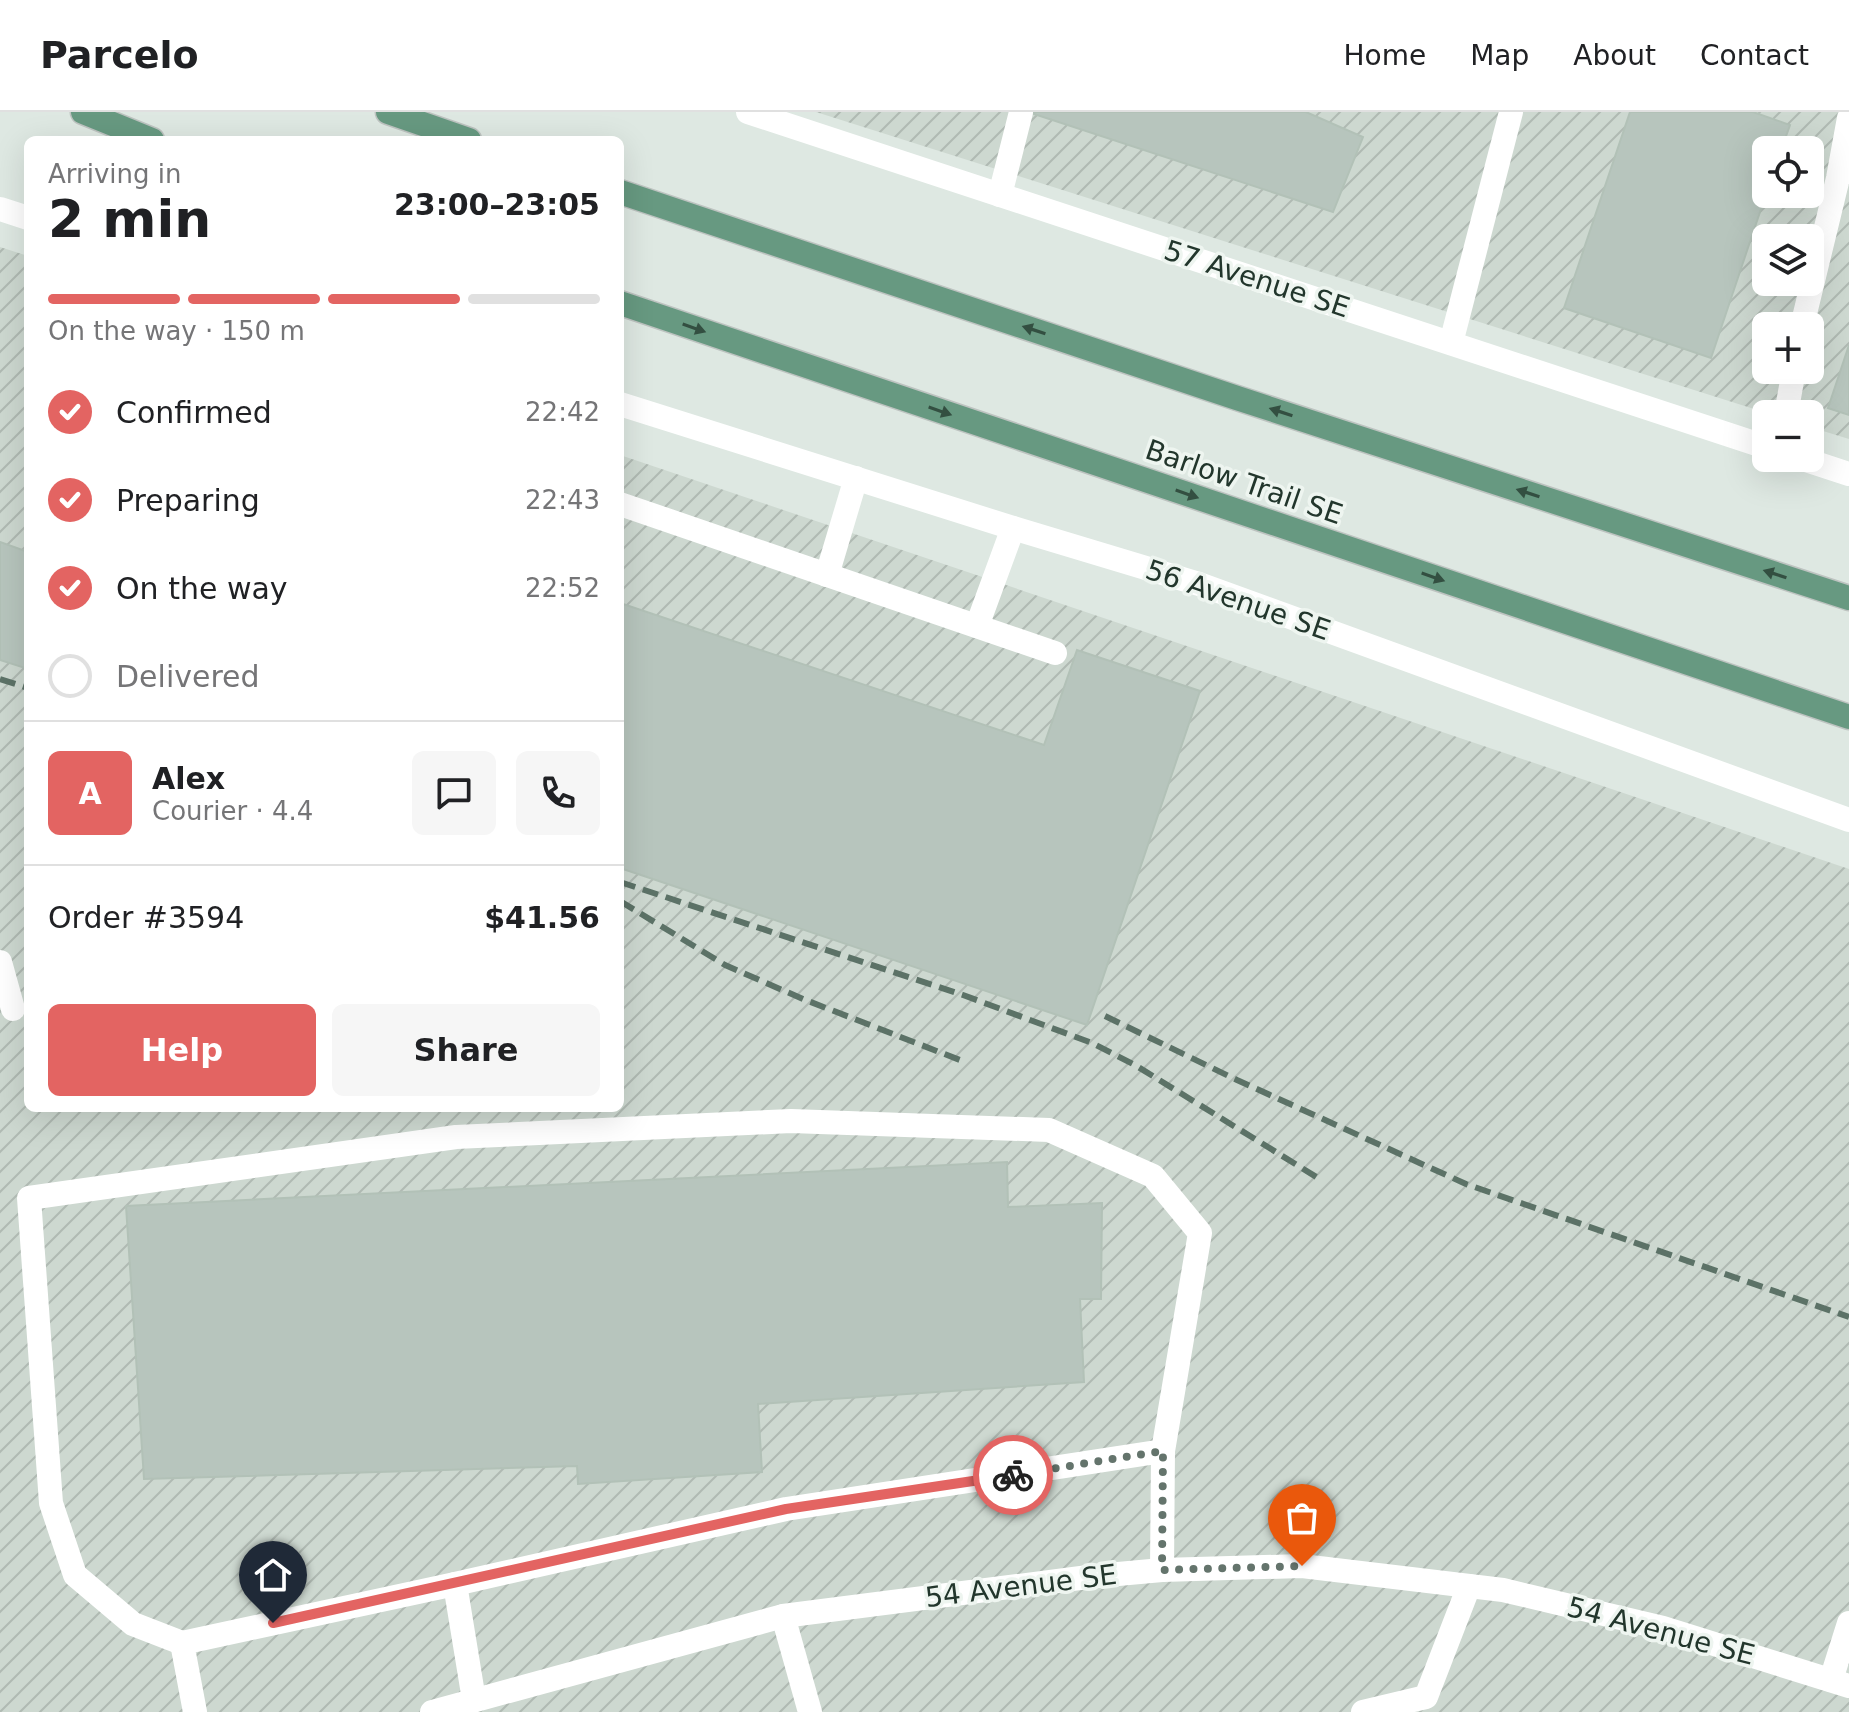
<!DOCTYPE html>
<meta charset="utf-8">
<style>
:root{--surface:#fff;--page:#f6f6f6;--text:#202124;--muted:#757577;--line:#e0e0e0;--accent:#e36462}
body{margin:0;font-family:"DejaVu Sans",sans-serif;background:var(--page);color:var(--text);height:100vh;display:flex;flex-direction:column;font-size:30px;white-space:nowrap}
*{box-sizing:border-box;margin:0}
p{font-size:26px;color:var(--muted)}
.icon{flex:none;width:44px;height:44px;fill:none;stroke:currentColor;stroke-width:2;stroke-linecap:round;stroke-linejoin:round}
.map{position:relative;flex:1;overflow:hidden}
.details{position:absolute;left:24px;top:24px;width:600px;height:976px;display:flex;flex-direction:column;background:var(--surface);border-radius:12px;box-shadow:0 8px 32px #0002}
.details>*{flex:none}
.tools{position:absolute;left:1752px;top:24px;display:grid;gap:16px}
.tools a{display:grid;place-items:center;width:72px;height:72px;border-radius:12px;background:var(--surface);box-shadow:0 8px 32px #0002;font-size:40px}
.pin{position:absolute;display:grid;place-items:center;width:68px;height:68px;color:#fff;margin:-82px -34px;border-radius:50% 50% 50% 0;rotate:-45deg;box-shadow:0 0 8px #0007}
.pin .icon{rotate:45deg}
.courier{position:absolute;display:grid;place-items:center;width:80px;height:80px;margin:-40px;border:6px solid #e36462;border-radius:50%;background:#fff;color:#222;box-shadow:0 2px 10px #0007}
.summary em{font-style:normal;font-weight:600}
.summary div{display:flex;flex-direction:column-reverse}
.summary{display:flex;align-items:center;justify-content:space-between;height:136px;padding:0 24px}
h1{font-size:52px;font-weight:600;line-height:60px}
.bar{display:grid;grid-template-columns:repeat(4,1fr);gap:12px 8px;align-content:center;height:96px;padding:0 24px}
.bar i{height:10px;border-radius:6px;background:var(--line)}
.bar .active{background:var(--accent)}
.bar p{grid-column:span 4}
.line{display:flex;align-items:center;gap:20px;padding:0 24px;border-top:2px solid var(--line)}
.line div{flex:1}
.round{display:grid;place-items:center;flex:none;width:84px;height:84px;border-radius:12px;background:var(--page)}
ol{padding:0 24px;list-style:none}
li{display:flex;align-items:center;gap:24px;height:88px}
li p{margin-inline-start:auto}
li .icon{padding:8px;border-radius:50%;background:var(--accent);color:#fff;stroke-width:4}
li:last-child{color:var(--muted)}
li i{width:44px;height:44px;border:4px solid var(--line);border-radius:50%}
.action{display:flex;gap:16px;margin-top:auto;padding:16px 24px}
.action a{flex:1;height:92px;border-radius:12px;background:var(--accent);color:#fff;font-size:32px;font-weight:600;line-height:92px;text-align:center}
.action a+a{background:var(--page);color:var(--text)}
header{display:flex;align-items:center;gap:48px;box-sizing:border-box;height:112px;padding:0 40px;background:var(--surface);border-bottom:2px solid var(--line)}
header strong{font-size:38px}
nav{display:flex;gap:44px;margin-inline-start:auto;font-size:28px}
.map>svg:first-child{display:block}
.industrial{fill:url(#industrial-furrows);fill-rule:evenodd}
.building{fill:#b7c5bd;stroke:#b2c1b7;stroke-width:2}
.lines{fill:none;stroke-linecap:round;stroke-linejoin:round}
.major-casing{stroke:#bdc3c0;stroke-width:27}
.minor{stroke:#fff;stroke-width:24}
.major{stroke:#679981;stroke-width:24}
.rail{stroke:#5c7267;stroke-width:6;stroke-dasharray:16 8;stroke-linecap:butt}
.oneway{fill:#334f41}
.done{stroke:#64746c;stroke-width:8;stroke-dasharray:0 14.4}
.route{stroke:#e36462;stroke-width:10}
.labels{text-anchor:middle;dominant-baseline:central;stroke-width:7;stroke-linejoin:round;paint-order:stroke}
.street-label{font-size:28px;fill:#22362c;stroke:#eef5f0}
</style>
<header>
<strong>Parcelo</strong>
<nav><a>Home</a><a>Map</a><a>About</a><a>Contact</a></nav>
</header>
<div class="map">
<svg width="1849" height="1600" viewBox="0 0 1849 1600">
<defs>
<pattern id="industrial-furrows" width="10" height="10" patternUnits="userSpaceOnUse" patternTransform="scale(2)"><rect width="10" height="10" fill="#cdd8d0"/><path d="M-1 1l2-2M0 10L10 0M9 11l2-2" fill="none" stroke="#b0bab3"/></pattern>
</defs>
<rect width="100%" height="100%" fill="#dee8e2"/>
<!-- industrial -->
<g class="industrial">
<path d="M 816,0 L 1849,0 L 1849,327 L 1810,315 L 1810,302 L 1770,302 ZM 1766,38 L 1810,38 L 1810,82 L 1766,82 ZM 1766,126 L 1810,126 L 1810,170 L 1766,170 ZM 1766,214 L 1810,214 L 1810,258 L 1766,258 Z"/>
<polygon points="0,135 28,144 28,996 620,996 620,343 1849,757 1849,1600 0,1600"/>
</g>
<!-- building -->
<g class="building">
<polygon points="1034,0 1306,0 1363,25 1333,100 1034,2"/>
<polygon points="1630,0 1753,0 1790,13 1781,38 1766,38 1766,82 1711,246 1564,196"/>
<polygon points="1849,233 1849,303 1828,296"/>
<polygon points="0,430 28,440 28,557 0,548"/>
<polygon points="620,491 1044,633 1077,538 1200,579 1087,913 620,756"/>
<polygon points="1007,1050 1008,1095 1102,1091 1101,1187 1080,1187 1084,1270 758,1292 762,1360 578,1372 577,1354 144,1367 126,1094"/>
</g>
<g class="lines">
<!-- major casing -->
<g class="major-casing">
<g id="major">
<polyline points="83,0 152,28"/>
<polyline points="388,0 469,28"/>
<polyline points="620,80 1237,286 1849,486"/>
<polyline points="620,191 1849,605"/>
</g>
</g>
<!-- minor -->
<g class="minor">
<polyline points="748,0 1766,335"/>
<polyline points="1000,83 1021,0"/>
<polyline points="0,97 28,106"/>
<polyline points="1802,214 1838,66 1849,6"/>
<polyline points="1451,231 1511,0"/>
<polyline points="620,292 1013,416 1199,472 1849,708"/>
<polyline points="1786,302 1794,258"/>
<polyline points="1800,346 1849,362"/>
<polyline points="620,392 1055,541"/>
<polyline points="827,463 856,366"/>
<polyline points="977,514 1013,416"/>
<polyline points="0,850 13,897"/>
<polyline points="455,1472 786,1397 1163,1339 1162,1458"/>
<polyline points="783,1504 810,1600"/>
<polyline points="182,1531 133,1512 75,1463 51,1391 29,1086 456,1025 791,1009 1049,1018 1153,1064 1200,1121 1163,1339"/>
<polyline points="1831,1568 1849,1511"/>
<polyline points="195,1600 182,1531 455,1472 474,1588"/>
<polyline points="432,1600 783,1504 1096,1464 1162,1458 1302,1454 1503,1478 1663,1516 1849,1574"/>
<polyline points="1363,1600 1426,1585 1469,1474"/>
</g>
<!-- major -->
<use href="#major" class="major"/>
<!-- rail -->
<g class="rail">
<polyline points="0,567 28,576"/>
<polyline points="620,770 963,883 1092,931 1135,953 1318,1066"/>
<polyline points="620,789 725,853 803,887 965,950"/>
<polyline points="1105,904 1237,968 1466,1072 1849,1205"/>
</g>
</g>
<!-- one-way arrows -->
<defs><path id="oneway-solid" d="M-6-.8H1V-3.2L6.5 0L1 3.2V.8H-6Z" transform="scale(2)"/></defs>
<g class="oneway">
<use href="#oneway-solid" transform="translate(694 216) rotate(19)"/>
<use href="#oneway-solid" transform="translate(1034 218) rotate(-162)"/>
<use href="#oneway-solid" transform="translate(940 299) rotate(19)"/>
<use href="#oneway-solid" transform="translate(1281 300) rotate(-162)"/>
<use href="#oneway-solid" transform="translate(1528 381) rotate(-162)"/>
<use href="#oneway-solid" transform="translate(1187 382) rotate(19)"/>
<use href="#oneway-solid" transform="translate(1775 462) rotate(-162)"/>
<use href="#oneway-solid" transform="translate(1433 465) rotate(19)"/>
</g>
<g class="lines">
<!-- done -->
<polyline class="done" points="1013,1363 1163,1339 1162,1458 1302,1454"/>
<!-- route -->
<polyline class="route" points="273,1511 786,1397 1013,1363"/>
</g>
<g class="labels">
<!-- street labels -->
<g class="street-label">
<text transform="translate(1257 167) rotate(18)">57 Avenue SE</text>
<text transform="translate(1244 370) rotate(19)">Barlow Trail SE</text>
<text transform="translate(1238 488) rotate(19)">56 Avenue SE</text>
<text transform="translate(1021 1474) rotate(-7)">54 Avenue SE</text>
<text transform="translate(1661 1519) rotate(15)">54 Avenue SE</text>
</g>
</g>
</svg>
<div class="tools">
<a><svg class="icon" aria-label="locate" viewBox="0 0 24 24"><circle cx="12" cy="12" r="6"/><path d="M12 2v4M12 18v4M2 12h4M18 12h4"/></svg></a>
<a><svg class="icon" aria-label="layers" viewBox="0 0 24 24"><path d="M12 4l9 5-9 5-9-5zM3 14l9 5 9-5"/></svg></a>
<a>+</a>
<a>−</a>
</div>
<div class="pin" style="left:1302px;top:1454px;background:#ea580c"><svg class="icon" aria-label="bag" viewBox="0 0 24 24"><path d="M5 8h14l-1 12H6zM9 8a3 3 0 0 1 6 0"/></svg></div>
<div class="pin" style="left:273px;top:1511px;background:#1f2937"><svg class="icon" aria-label="home" viewBox="0 0 24 24"><path d="M3 11l9-7 9 7M6 9v11h12V9"/></svg></div>
<div class="courier" style="left:1013px;top:1363px"><svg class="icon" aria-label="bike" viewBox="0 0 24 24"><circle cx="6" cy="16" r="4"/><circle cx="18" cy="16" r="4"/><path d="M6 16l4-8h5l3 8M10 8l3 8H6M13 5h3"/></svg></div>
<section class="details">
<div class="summary"><div><h1>2 min</h1><p>Arriving in</p></div><em>23:00–23:05</em></div>
<div class="bar"><i class="active"></i><i class="active"></i><i class="active"></i><i></i><p>On the way · 150 m</p></div>
<ol>
<li><svg class="icon" aria-label="check" viewBox="0 0 24 24"><path d="M5 12l5 5 9-10"/></svg>Confirmed<p>22:42</p></li>
<li><svg class="icon" aria-label="check" viewBox="0 0 24 24"><path d="M5 12l5 5 9-10"/></svg>Preparing<p>22:43</p></li>
<li><svg class="icon" aria-label="check" viewBox="0 0 24 24"><path d="M5 12l5 5 9-10"/></svg>On the way<p>22:52</p></li>
<li><i></i>Delivered</li>
</ol>
<div class="line" style="height:144px"><b class="round" style="background:var(--accent);color:#fff">A</b><div><b>Alex</b><p>Courier · 4.4</p></div><a class="round"><svg class="icon" aria-label="chat" viewBox="0 0 24 24"><path d="M4 5h16v11H9l-5 4z"/></svg></a><a class="round"><svg class="icon" aria-label="phone" viewBox="0 0 24 24"><path d="M5 4h4l2 5-3 2q2 4 5 5l2-3 5 2v4C11 20 4 13 5 4z"/></svg></a></div>
<div class="line" style="height:104px"><div>Order #3594</div><b>$41.56</b></div>
<div class="action"><a>Help</a><a>Share</a></div>
</section>
</div>
